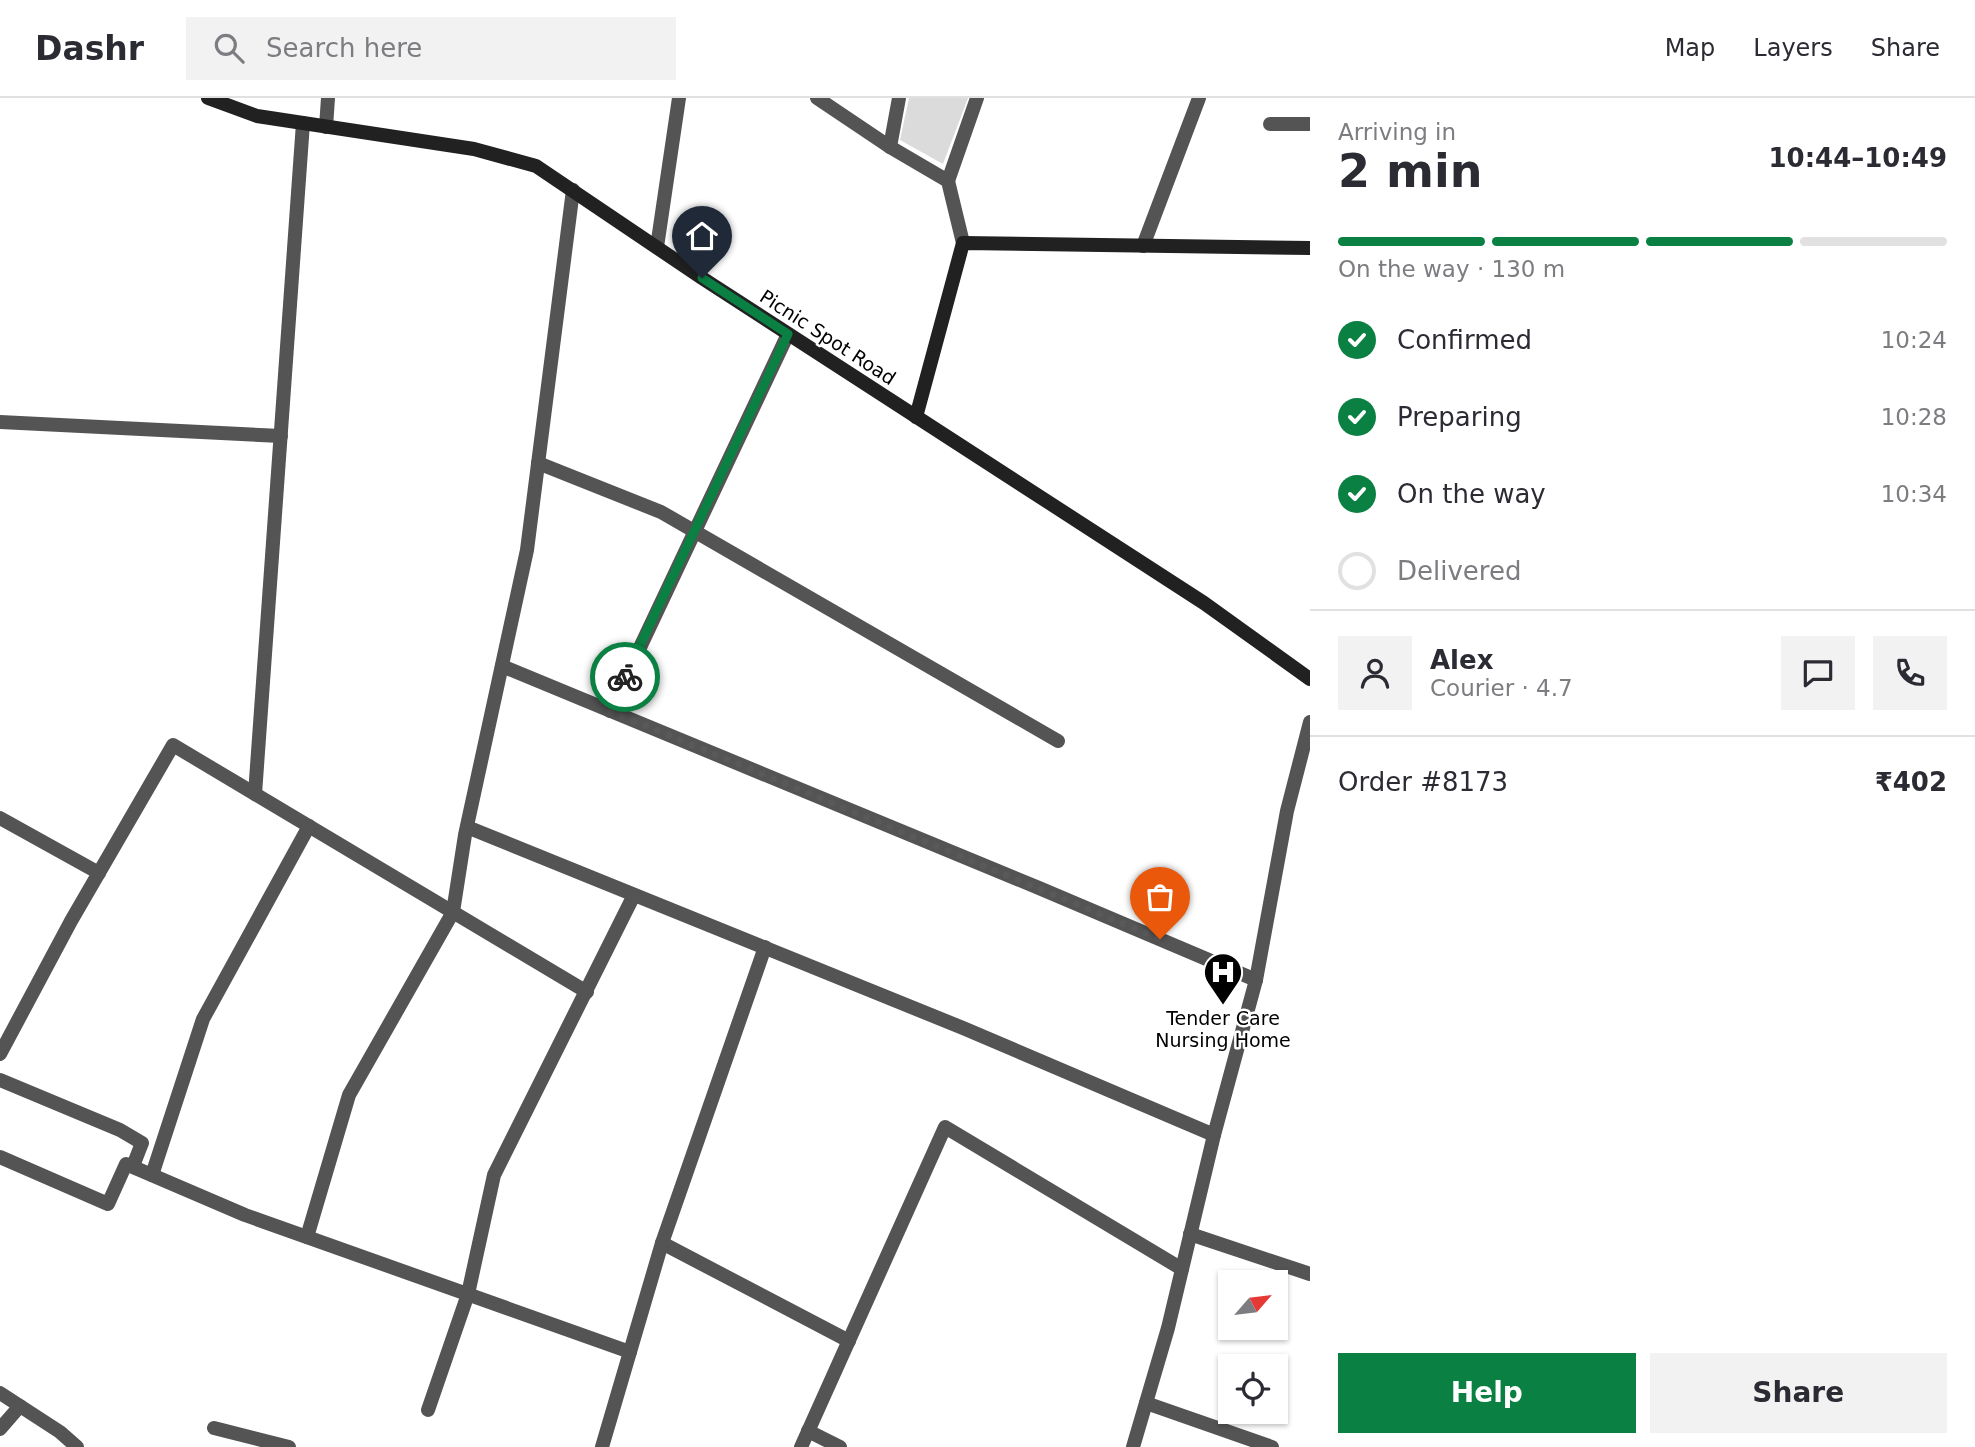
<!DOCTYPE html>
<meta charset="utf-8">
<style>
:root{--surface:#fff;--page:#f2f2f3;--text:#2b2b33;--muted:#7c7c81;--line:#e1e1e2;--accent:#0b8043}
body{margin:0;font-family:"DejaVu Sans",sans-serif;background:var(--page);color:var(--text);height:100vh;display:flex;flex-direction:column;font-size:26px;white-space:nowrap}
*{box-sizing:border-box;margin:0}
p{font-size:23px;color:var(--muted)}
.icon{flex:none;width:38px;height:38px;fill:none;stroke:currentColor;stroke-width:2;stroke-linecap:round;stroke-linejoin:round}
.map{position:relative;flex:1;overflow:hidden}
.sheet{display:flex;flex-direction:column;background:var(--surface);width:665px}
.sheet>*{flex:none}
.needle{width:46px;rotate:62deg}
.tools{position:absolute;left:1218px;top:1172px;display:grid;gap:14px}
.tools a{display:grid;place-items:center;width:70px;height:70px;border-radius:0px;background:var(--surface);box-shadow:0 2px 5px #0004;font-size:35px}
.pin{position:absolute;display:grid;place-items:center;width:60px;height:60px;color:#fff;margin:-72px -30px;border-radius:50% 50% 50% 0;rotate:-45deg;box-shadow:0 0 7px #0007}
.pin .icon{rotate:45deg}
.courier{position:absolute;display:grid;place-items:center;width:70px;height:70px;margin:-35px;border:5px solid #0b8043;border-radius:50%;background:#fff;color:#222;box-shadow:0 2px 9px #0007}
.summary em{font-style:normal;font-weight:600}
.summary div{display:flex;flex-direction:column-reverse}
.summary{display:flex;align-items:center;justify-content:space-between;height:119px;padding:0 28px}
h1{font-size:46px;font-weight:600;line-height:52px}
.bar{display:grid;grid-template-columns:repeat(4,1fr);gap:10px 7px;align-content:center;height:84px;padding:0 28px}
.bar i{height:9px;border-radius:5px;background:var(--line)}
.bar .selected{background:var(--accent)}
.bar p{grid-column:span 4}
.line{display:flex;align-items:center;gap:18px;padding:0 28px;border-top:2px solid var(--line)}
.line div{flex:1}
.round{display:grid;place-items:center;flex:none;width:74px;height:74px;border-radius:0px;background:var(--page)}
ol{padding:0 28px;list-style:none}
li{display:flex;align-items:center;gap:21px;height:77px}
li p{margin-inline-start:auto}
li .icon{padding:7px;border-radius:50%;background:var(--accent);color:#fff;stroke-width:4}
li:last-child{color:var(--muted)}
li i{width:38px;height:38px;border:4px solid var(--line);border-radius:50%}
.action{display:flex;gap:14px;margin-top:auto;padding:14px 28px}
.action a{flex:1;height:80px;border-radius:0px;background:var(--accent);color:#fff;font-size:28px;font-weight:600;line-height:80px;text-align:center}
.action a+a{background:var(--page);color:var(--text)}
header{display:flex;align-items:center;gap:42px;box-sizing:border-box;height:98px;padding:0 35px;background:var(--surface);border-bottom:2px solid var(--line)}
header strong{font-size:33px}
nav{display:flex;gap:38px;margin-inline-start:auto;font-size:24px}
.search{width:490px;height:63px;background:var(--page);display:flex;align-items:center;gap:18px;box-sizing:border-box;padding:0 24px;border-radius:0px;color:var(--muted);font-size:26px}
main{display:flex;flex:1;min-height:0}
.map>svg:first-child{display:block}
.green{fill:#dbdbdb}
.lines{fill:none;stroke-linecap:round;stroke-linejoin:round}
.street{stroke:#545454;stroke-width:14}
.secondary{stroke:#212121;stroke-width:14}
.done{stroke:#595959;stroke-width:7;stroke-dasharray:0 12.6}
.route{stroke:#0b8043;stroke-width:9}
.labels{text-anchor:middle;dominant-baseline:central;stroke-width:5;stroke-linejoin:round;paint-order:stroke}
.street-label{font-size:19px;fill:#000;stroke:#fff}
.poi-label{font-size:19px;fill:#000;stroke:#fff}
</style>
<header>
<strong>Dashr</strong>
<div class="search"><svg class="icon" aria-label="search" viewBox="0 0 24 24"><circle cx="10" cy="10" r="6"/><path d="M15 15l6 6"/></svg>Search here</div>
<nav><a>Map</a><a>Layers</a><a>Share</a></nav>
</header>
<main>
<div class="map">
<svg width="1310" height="1349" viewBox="0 0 1310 1349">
<rect width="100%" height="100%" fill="#fff"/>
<!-- green -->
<polygon class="green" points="909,0 968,0 943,66 900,42"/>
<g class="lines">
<!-- street -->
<g class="street">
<polyline points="817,0 890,49 948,83 963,145"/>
<polyline points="1270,26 1310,26"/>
<polyline points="326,29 328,0"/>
<polyline points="890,49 899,0"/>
<polyline points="948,83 977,0"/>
<polyline points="1143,148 1199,0"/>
<polyline points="657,149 679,0"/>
<polyline points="0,324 281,338"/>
<polyline points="538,365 661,414 1058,643"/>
<polyline points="502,568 1039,790 1256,882"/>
<polyline points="610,613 788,236"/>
<polyline points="255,696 303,25"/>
<polyline points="0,720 99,775"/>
<polyline points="467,729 963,930 1214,1037"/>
<polyline points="0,956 71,823 173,647 587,894"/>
<polyline points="0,982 120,1032 142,1045 133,1068"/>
<polyline points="0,1059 108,1106 126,1066 245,1117 630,1254"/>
<polyline points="152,1077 203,921 309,728"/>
<polyline points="1190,1136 1310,1176"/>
<polyline points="307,1139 349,997 453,814 465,737 527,452 573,92"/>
<polyline points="662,1145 849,1243"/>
<polyline points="0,1295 60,1334 77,1349"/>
<polyline points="1146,1305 1272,1349"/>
<polyline points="428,1312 468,1196 494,1077 634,797"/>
<polyline points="214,1330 289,1349"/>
<polyline points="0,1331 20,1308"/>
<polyline points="808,1333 840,1349"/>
<polyline points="602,1349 662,1145 765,849"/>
<polyline points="801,1349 945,1029 1182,1171"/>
<polyline points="1133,1349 1168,1230 1214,1037 1256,882 1287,713 1310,624"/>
</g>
<!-- secondary -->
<g class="secondary">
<polyline points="208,0 257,18 474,51 536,68 702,180 1204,505 1310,581"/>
<polyline points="916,319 963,145 1310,150"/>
</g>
</g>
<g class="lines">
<!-- done -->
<polyline class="done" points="625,579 610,613 1160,841"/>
<!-- route -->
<polyline class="route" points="625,579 788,236 702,180"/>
</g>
<!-- icons -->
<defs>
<g id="hospital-pin" transform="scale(2.0125)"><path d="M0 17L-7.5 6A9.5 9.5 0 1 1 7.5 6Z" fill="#000" stroke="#fff"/><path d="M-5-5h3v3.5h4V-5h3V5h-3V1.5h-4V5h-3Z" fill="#fff"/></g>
</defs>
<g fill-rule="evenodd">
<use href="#hospital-pin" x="1223" y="874"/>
</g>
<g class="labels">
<!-- street labels -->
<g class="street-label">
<text transform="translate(828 239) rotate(33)">Picnic Spot Road</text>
</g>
<!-- poi labels -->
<g class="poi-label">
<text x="1223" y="920">Tender Care<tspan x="1223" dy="22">Nursing Home</tspan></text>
</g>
</g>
</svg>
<div class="tools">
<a><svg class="needle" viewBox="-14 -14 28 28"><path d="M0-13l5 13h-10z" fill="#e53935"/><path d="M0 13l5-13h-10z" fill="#7c7c81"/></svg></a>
<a><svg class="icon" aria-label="locate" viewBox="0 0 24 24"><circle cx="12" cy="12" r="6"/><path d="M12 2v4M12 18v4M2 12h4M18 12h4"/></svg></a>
</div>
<div class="pin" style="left:1160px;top:841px;background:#ea580c"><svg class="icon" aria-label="bag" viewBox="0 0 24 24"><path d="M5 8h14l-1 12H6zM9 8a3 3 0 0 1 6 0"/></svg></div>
<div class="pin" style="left:702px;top:180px;background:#1f2937"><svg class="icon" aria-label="home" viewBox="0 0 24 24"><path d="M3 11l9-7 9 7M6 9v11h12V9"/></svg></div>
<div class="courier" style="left:625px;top:579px"><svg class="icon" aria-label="bike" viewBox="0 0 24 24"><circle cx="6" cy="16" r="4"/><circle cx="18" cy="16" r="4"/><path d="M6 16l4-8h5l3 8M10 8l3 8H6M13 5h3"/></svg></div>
</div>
<section class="sheet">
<div class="summary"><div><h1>2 min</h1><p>Arriving in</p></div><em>10:44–10:49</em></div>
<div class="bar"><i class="selected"></i><i class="selected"></i><i class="selected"></i><i></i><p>On the way · 130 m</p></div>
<ol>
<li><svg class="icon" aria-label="check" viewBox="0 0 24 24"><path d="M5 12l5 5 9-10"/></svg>Confirmed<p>10:24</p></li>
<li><svg class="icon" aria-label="check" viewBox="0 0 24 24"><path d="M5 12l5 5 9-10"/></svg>Preparing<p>10:28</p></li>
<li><svg class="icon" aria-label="check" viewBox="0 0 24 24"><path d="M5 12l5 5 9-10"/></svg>On the way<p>10:34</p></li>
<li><i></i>Delivered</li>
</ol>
<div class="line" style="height:126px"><a class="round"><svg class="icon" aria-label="person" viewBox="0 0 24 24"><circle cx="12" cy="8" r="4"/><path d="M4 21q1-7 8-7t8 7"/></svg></a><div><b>Alex</b><p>Courier · 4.7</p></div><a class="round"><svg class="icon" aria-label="chat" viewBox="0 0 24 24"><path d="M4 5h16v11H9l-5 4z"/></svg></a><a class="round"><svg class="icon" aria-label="phone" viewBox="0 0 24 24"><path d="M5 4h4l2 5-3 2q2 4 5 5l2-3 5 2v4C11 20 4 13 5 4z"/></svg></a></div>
<div class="line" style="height:91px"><div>Order #8173</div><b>₹402</b></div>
<div class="action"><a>Help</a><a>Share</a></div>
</section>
</main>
